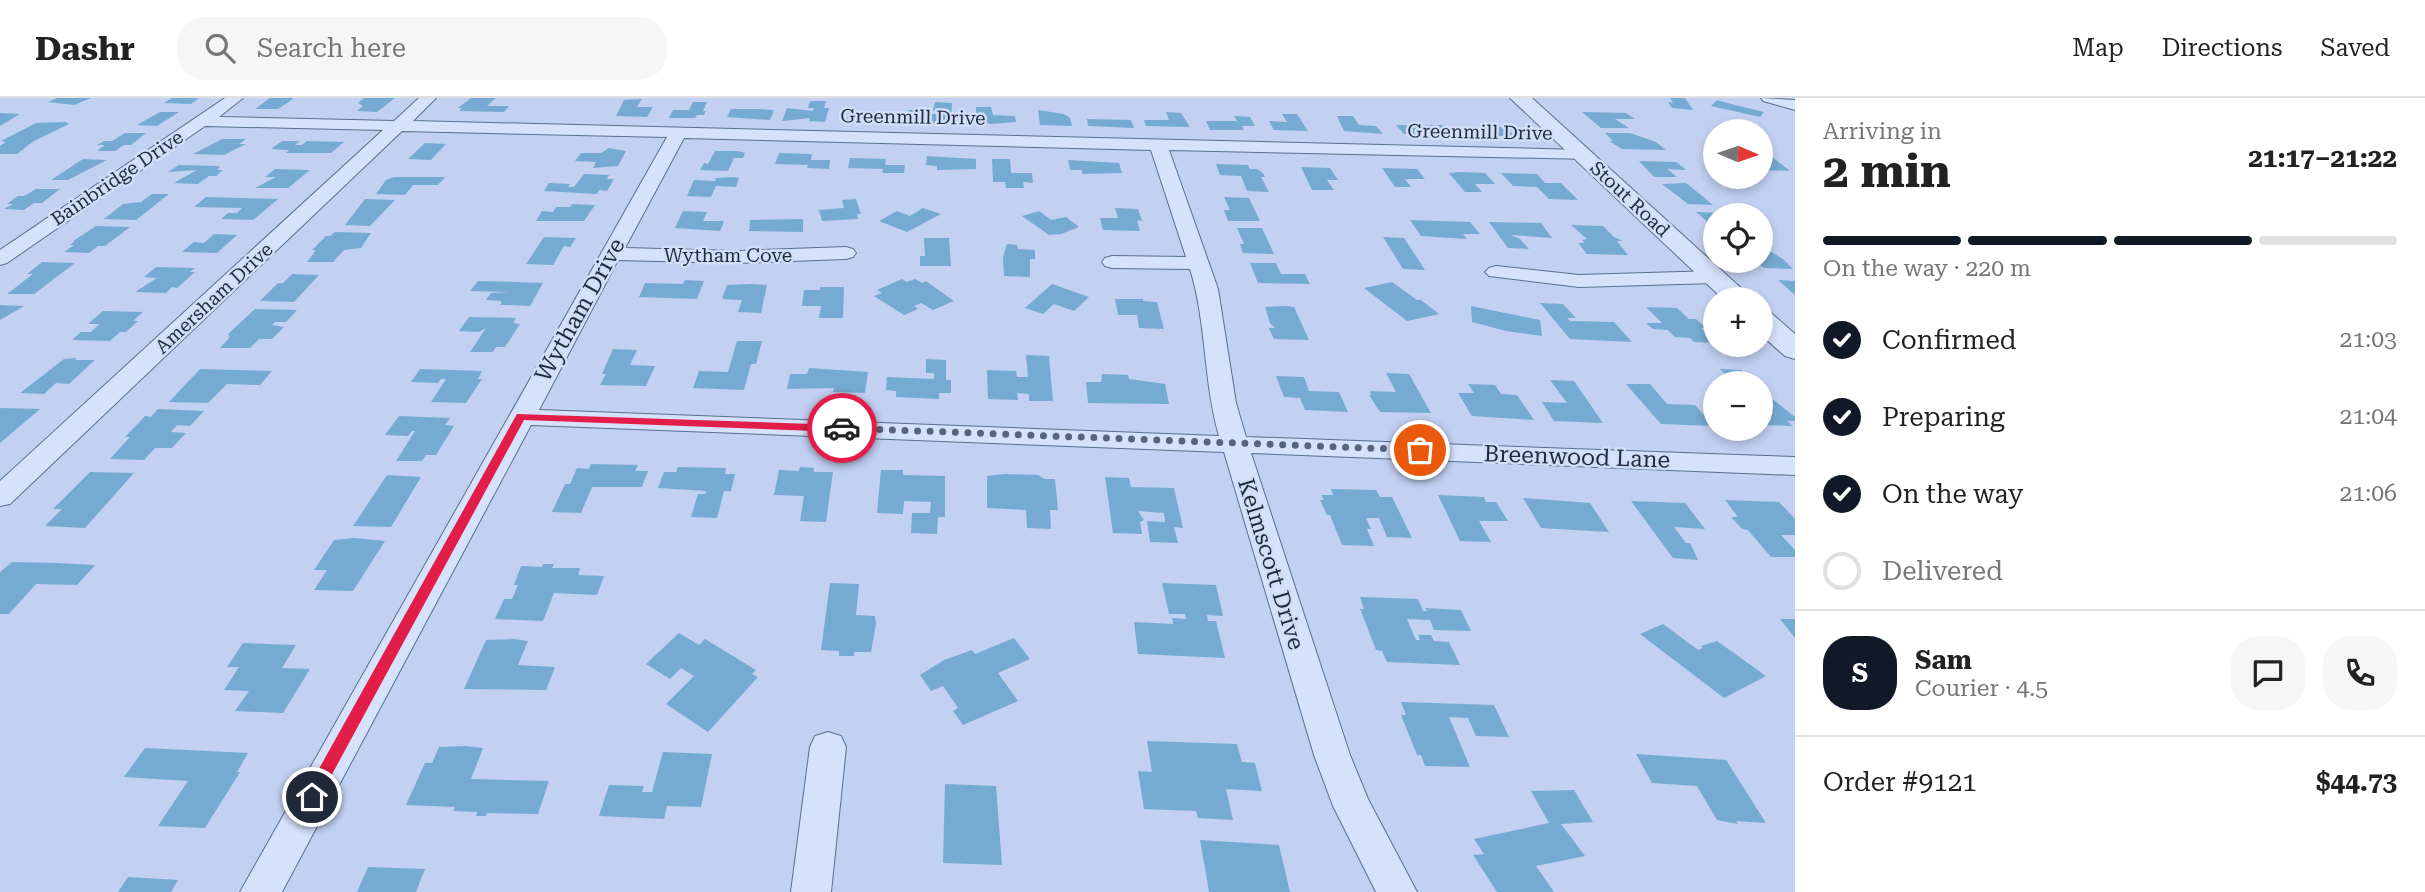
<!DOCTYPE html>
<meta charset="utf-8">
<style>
:root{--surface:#fff;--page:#f6f6f6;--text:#222;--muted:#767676;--line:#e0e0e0;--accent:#111827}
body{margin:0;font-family:"Roboto Serif",serif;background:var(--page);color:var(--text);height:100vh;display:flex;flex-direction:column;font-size:26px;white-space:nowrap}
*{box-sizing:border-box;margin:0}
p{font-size:23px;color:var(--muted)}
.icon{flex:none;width:38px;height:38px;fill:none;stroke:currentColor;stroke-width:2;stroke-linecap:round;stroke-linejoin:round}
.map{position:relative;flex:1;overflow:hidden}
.drawer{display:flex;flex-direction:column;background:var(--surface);width:630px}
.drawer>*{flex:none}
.needle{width:46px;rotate:92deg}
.buttons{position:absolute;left:1703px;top:21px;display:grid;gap:14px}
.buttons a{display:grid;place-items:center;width:70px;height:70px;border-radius:50%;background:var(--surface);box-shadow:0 4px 10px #0003;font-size:35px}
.pin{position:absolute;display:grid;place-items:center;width:60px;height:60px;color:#fff;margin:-30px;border:4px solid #fff;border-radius:50%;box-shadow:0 2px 7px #0007}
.courier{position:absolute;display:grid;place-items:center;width:70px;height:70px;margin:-35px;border:5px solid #e11d48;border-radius:50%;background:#fff;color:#222;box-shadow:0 2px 9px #0007}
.overview em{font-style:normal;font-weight:700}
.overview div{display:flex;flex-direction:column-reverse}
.overview{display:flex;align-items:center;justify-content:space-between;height:119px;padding:0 28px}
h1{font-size:46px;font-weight:700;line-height:52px}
.bar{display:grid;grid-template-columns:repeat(4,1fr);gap:10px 7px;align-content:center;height:84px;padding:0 28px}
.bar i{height:9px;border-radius:5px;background:var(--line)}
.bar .active{background:var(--accent)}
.bar p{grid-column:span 4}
.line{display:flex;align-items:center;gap:18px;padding:0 28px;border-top:2px solid var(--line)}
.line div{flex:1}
.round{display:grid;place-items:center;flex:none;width:74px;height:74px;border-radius:28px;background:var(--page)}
ol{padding:0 28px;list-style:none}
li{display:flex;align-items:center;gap:21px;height:77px}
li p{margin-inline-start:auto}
li .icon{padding:7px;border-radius:50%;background:var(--accent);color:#fff;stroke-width:4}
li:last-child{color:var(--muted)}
li i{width:38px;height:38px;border:4px solid var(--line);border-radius:50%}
header{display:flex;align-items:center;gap:42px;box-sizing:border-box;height:98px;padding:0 35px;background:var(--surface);border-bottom:2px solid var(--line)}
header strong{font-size:33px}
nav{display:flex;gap:38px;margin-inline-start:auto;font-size:24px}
.search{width:490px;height:63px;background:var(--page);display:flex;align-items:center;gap:18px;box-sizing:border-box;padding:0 24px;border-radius:28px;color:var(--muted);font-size:26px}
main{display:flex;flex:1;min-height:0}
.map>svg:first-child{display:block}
.building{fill:#75abd2}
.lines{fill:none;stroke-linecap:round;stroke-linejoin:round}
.minor-casing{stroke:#57708d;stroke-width:2}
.tertiary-casing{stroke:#57708d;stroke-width:2}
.minor{fill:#d6e1fb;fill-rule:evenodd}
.tertiary{fill:#d6e1fb;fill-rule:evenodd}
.route{fill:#e11d48}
.done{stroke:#57657b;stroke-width:7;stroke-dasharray:0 12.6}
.labels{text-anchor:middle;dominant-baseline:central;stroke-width:5;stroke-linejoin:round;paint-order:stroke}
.far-street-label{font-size:19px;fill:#1d2c3b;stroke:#d2ddf8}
.street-label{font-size:23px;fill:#1d2c3b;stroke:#d2ddf8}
</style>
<header>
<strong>Dashr</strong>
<div class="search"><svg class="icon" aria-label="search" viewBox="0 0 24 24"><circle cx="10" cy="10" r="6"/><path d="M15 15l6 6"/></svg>Search here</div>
<nav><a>Map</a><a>Directions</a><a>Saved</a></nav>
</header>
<main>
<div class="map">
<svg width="1795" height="794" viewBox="0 0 1795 794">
<rect width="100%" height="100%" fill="#c2d0f1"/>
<!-- building -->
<g class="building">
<polygon points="57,0 91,0 74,7 48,4"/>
<polygon points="172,0 199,0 191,6 164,5"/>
<polygon points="270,0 292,0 293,1 278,11 255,11"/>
<polygon points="364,0 395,0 377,14 357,13 363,8 358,5"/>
<polygon points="471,0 496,0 487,8 509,8 504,14 459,13 462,10 458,10"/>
<polygon points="1670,0 1685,0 1693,12 1672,10 1668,4 1673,5"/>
<polygon points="642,1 637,9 653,9 647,19 616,18 624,2"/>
<polygon points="1717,2 1731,6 1764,14 1760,19 1711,8"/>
<polygon points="810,3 826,3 824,10 829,10 825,24 809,23 810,20 782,23 787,10 813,13 814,10 808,10"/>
<polygon points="693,4 707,4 703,13 706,13 704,17 697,17 695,20 669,20 673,12 689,12"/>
<polygon points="935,4 952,5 951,26 906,24 908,12 926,12 925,16 938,16 938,13 933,13"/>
<polygon points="976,9 991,9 993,17 1015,18 1016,24 991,26 972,23 972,17 976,17"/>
<polygon points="731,11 760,11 774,12 770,22 754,21 727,19"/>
<polygon points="1038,12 1064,16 1070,20 1072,28 1040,27"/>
<polygon points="849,13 890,15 888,23 846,23"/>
<polygon points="160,14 179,14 157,28 137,27"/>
<polygon points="1166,14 1181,15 1190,29 1146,28 1144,22 1169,22"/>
<polygon points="1582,14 1626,15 1635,21 1615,21 1629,30 1601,30"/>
<polygon points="0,15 20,16 0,28"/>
<polygon points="1282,16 1297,16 1308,33 1274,32 1269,23 1287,24"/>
<polygon points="1234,18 1250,19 1255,28 1242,28 1244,32 1210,32 1206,23 1237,23"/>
<polygon points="1337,18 1353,18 1359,27 1376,28 1383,36 1344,33"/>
<polygon points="1087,21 1131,22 1134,30 1088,28"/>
<polygon points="66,24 69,26 34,43 17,56 0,56 0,48 6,44 1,43 36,25"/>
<polygon points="1396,27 1442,27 1450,36 1404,36"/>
<polygon points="1474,29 1505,29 1515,38 1483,38"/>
<polygon points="125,35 146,35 131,47 124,47 115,53 97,53 105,47 97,47 104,43 112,43"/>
<polygon points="1605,35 1630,35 1656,44 1666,52 1622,51 1609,43 1613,43"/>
<polygon points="222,41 246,41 239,46 246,46 224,57 193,56"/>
<polygon points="282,43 300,43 295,47 302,47 307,43 344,44 331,55 286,55 289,52 271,51"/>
<polygon points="425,45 446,46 431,62 408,61"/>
<polygon points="609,50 626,53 618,68 593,70 596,64 575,63 581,55 601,55"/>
<polygon points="715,53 738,53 745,55 743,60 734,60 728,73 700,72 704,65 708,66"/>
<polygon points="779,55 812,56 811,62 830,62 829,71 807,70 808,67 775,66"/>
<polygon points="927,58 976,61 976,71 937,72 937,68 926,67"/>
<polygon points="1760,58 1771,58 1790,73 1760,72"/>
<polygon points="850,60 886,61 885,67 905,67 904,75 882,75 883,71 848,70"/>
<polygon points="83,61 107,62 68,82 51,82"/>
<polygon points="992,61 1010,61 1011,75 1032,75 1033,85 1023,84 1024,90 1006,90 1005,84 993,84"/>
<polygon points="1068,62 1119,65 1122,75 1082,76 1082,72 1070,72"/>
<polygon points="1639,63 1676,64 1686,72 1667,71 1677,79 1654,79"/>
<polygon points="1216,66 1248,67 1250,71 1257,71 1263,75 1265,79 1261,79 1269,94 1247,93 1241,78 1220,77"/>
<polygon points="179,67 218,68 220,69 217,72 223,72 216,78 209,78 198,86 174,85 197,72 168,74"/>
<polygon points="1301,69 1330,70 1338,82 1327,82 1334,92 1312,92"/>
<polygon points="1382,70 1417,71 1425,81 1405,81 1411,89 1395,89"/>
<polygon points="275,71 310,72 288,90 255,90 276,79 265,79"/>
<polygon points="1460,74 1485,75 1495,86 1475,86 1482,94 1465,94 1449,75"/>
<polygon points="1501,75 1537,76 1545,85 1561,85 1578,102 1549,101 1537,89 1513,88"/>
<polygon points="584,76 609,77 607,81 614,81 607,93 599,92 597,96 544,93 549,85 570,86 568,89 574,89"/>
<polygon points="394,79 445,79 438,87 413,87 405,97 376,96 386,82"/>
<polygon points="734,79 739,80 736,89 716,88 711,99 687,98 694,82 715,83 716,80"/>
<polygon points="1686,85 1696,93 1713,107 1688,106 1662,86"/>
<polygon points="36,91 60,91 42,105 34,105 24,112 4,111 13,106 7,106 18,98 24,98"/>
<polygon points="152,96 169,96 136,122 104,121 123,106 141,104"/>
<polygon points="206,99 278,101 253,122 221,121 228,115 237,115 242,110 194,109"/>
<polygon points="1224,99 1249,100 1260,123 1228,123 1224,112 1230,112"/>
<polygon points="365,101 395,102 370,128 345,127"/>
<polygon points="856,101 861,116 857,116 858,121 822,123 819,112 844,110 842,102"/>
<polygon points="572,106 595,107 584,123 536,123 542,113 553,114 556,109 570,109"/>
<polygon points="923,110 941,116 907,134 879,123 897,113 910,118"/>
<polygon points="1115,110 1138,111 1142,123 1137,122 1140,133 1103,132 1100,120 1118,120"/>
<polygon points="683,113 707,114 703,123 724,123 720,133 675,130"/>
<polygon points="1039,113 1051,122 1066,119 1079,129 1061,136 1049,137 1022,118"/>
<polygon points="1696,114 1723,115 1727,117 1715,117 1715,130"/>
<polygon points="803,121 803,134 749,133 750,122"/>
<polygon points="1410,122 1470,124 1480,136 1463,136 1467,141 1421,138"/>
<polygon points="1489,124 1541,125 1552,140 1511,137 1520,141 1529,151 1508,150"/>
<polygon points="1571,127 1603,128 1614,139 1623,143 1617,143 1628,157 1587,156 1578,145 1585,145 1582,142 1587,141"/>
<polygon points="96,128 130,129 105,148 98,148 89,155 64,154 74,147 70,147 75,143 73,143"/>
<polygon points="1237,130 1262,130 1274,156 1243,155 1240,146 1244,146"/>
<polygon points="335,134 371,135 361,150 344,152 333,164 307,164 316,152 312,152 326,138 330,138"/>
<polygon points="214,136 237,137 217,155 182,154 194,144 204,145"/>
<polygon points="544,139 576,140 570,149 564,148 553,167 526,166"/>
<polygon points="1383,139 1404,140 1425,172 1403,171"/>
<polygon points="924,140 949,140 951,168 920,168 920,158 925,158"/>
<polygon points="1007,146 1017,147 1018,151 1035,152 1035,161 1030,161 1030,179 1004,178 1003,159"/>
<polygon points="1760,147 1783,161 1793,171 1764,170 1755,163 1760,163"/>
<polygon points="42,164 75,165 34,196 7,196 33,176 27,176"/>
<polygon points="1250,165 1276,165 1281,176 1305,176 1310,186 1258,185"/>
<polygon points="156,169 195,170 190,174 195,174 177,190 172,189 166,195 135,194 157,180 144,179"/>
<polygon points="292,176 319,177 294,204 260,203 278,185 283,185"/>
<polygon points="902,181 907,184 915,181 922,185 926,183 954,203 933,212 921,205 914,208 918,211 904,217 874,198 882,195 877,192"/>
<polygon points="685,182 704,183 697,201 639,199 645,185 683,186"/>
<polygon points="1778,182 1795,183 1795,197"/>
<polygon points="478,183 517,184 543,185 530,208 506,207 500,207 502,203 486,202 491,195 509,194 470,193"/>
<polygon points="1392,184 1417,202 1421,202 1439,216 1407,223 1364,190"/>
<polygon points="752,186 767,187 761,215 738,214 742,202 722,201 727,187"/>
<polygon points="1052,186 1089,199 1074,213 1054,206 1043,216 1025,210"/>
<polygon points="820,189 844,189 843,220 819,220 821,208 802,208 804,192 820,192"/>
<polygon points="1115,201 1143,201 1143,203 1157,204 1164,231 1139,230 1137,217 1118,217"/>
<polygon points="1540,205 1563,206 1576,220 1567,220 1570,223 1614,224 1632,244 1570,241"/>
<polygon points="0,207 24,208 0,222"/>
<polygon points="1286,208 1294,209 1309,242 1274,241 1269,230 1275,230 1270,225 1265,209"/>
<polygon points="1471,208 1540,222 1542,238 1506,233 1472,224"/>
<polygon points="1646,209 1677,210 1689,221 1696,221 1706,230 1701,230 1705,234 1715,234 1715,245 1694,244 1690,240 1675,239 1668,232 1653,231 1646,225 1662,225"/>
<polygon points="255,211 297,212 286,224 275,224 272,227 284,229 272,241 259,241 250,250 220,250 230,239 228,236"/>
<polygon points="103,213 143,214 133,223 138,223 126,234 120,234 110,243 72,242 81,234 91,234 100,226 88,226"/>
<polygon points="469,219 516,220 513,225 520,226 505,249 496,249 493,254 470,254 486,230 479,234 459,233"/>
<polygon points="737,243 762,243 756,266 751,266 744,292 693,290 699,273 728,274"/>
<polygon points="613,251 637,252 630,267 655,268 646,288 600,287 606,276 602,276"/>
<polygon points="1026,257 1049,258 1053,303 1029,303 1029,296 1017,295 1018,302 988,301 987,272 1016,273 1017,279 1028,279"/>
<polygon points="77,260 75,262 95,262 69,286 56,285 44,296 20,295 64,261"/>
<polygon points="926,261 946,262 946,282 951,282 951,295 939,295 939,301 896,299 896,293 886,292 887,279 934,281 934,275 926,275"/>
<polygon points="809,270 868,274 865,295 833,294 834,290 787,291 790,276 807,276"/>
<polygon points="200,271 272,273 260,287 227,286 208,305 169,304"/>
<polygon points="420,271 453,272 482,273 478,281 482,281 466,305 431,304 446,281 441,281 438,285 411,284"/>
<polygon points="1720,271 1741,272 1755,285 1734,285"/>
<polygon points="1386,275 1409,276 1431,315 1380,314 1369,297 1371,297 1370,293 1396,294"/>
<polygon points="1102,276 1128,277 1129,281 1165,286 1169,306 1088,305 1086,284 1101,284"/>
<polygon points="1276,278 1304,279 1309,293 1339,294 1348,314 1305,312 1300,300 1284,299"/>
<polygon points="1550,282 1574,283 1603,325 1554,323 1542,304 1567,305"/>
<polygon points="1468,286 1495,287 1501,296 1517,297 1534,322 1472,318 1458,295 1474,295"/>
<polygon points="1626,286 1650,286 1667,306 1695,307 1714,328 1661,326"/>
<polygon points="1760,291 1795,319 1795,323 1787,323 1793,328 1760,327 1760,309 1766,309 1760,305"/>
<polygon points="0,310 40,311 0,345"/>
<polygon points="158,311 204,313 190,328 177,327 171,334 186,335 172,350 155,350 144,362 110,361 130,339 125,339 145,318 151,319"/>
<polygon points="399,318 450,320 445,327 454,328 436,357 426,357 422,363 396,363 415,333 412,333 408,338 385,337"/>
<polygon points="591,366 638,367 635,373 648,373 642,389 592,389 581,415 552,414 565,386 570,386 577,370 589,371"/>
<polygon points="678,369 726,370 725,376 735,376 731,393 724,393 717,420 691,419 698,396 705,396 706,393 658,390 664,374 676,374"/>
<polygon points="800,369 814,370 814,374 833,374 826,424 800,423 804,398 774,397 779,372 799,373"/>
<polygon points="881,372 903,372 903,377 945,378 945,419 938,419 937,436 911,435 912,415 930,415 931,404 904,403 903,416 877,415"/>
<polygon points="90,374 134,375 85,430 45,428 62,411 53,411"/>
<polygon points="1005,376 1038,377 1045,381 1055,381 1058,412 1050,412 1051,431 1027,430 1026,412 987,410 987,378"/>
<polygon points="387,377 421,379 391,429 353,428"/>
<polygon points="1105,379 1129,380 1131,389 1174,390 1183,430 1174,429 1178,445 1150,444 1147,423 1165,424 1164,415 1138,413 1144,422 1140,424 1142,436 1113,435"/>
<polygon points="1331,391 1376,392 1380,399 1392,399 1412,440 1387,439 1379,420 1366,420 1371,431 1367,431 1374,448 1342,447 1330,417 1327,417 1320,402 1324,402 1321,397 1333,397"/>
<polygon points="1438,397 1484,399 1486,404 1496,404 1508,423 1479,423 1491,444 1460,443"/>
<polygon points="1523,400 1590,405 1609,434 1541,430"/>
<polygon points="1725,402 1779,404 1795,421 1795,437 1781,437 1795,452 1795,459 1771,459 1748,432 1742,431 1731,419 1738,419"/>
<polygon points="1631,403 1685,405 1705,431 1674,429 1686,445 1690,445 1698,462 1673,460"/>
<polygon points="354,440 385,443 353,493 314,492 327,472 314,472 334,442"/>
<polygon points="12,464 56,465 95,467 77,487 36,486 9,516 0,516 0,474"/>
<polygon points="543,466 554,466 552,470 580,470 578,477 604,478 597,497 554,495 543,523 495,521 504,501 512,501 518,487 514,487 521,468 542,469"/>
<polygon points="830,485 859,486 856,517 875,518 876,526 871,554 854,554 854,558 839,558 839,553 821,552"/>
<polygon points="1162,485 1216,487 1223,518 1207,517 1208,523 1216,523 1225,560 1138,556 1134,524 1173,526 1172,520 1186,521 1185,516 1169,516"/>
<polygon points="1360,499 1418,501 1423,513 1427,513 1425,510 1461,512 1471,533 1434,532 1430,522 1407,521 1416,542 1420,542 1418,537 1431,537 1434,543 1449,544 1460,567 1387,564 1382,553 1376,552 1360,511 1364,511"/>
<polygon points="1780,521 1795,521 1795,540"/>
<polygon points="1663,526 1698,552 1703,550 1701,548 1717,543 1766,578 1724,600 1640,536"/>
<polygon points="679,535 699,547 705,541 756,572 752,576 758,579 708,634 666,606 694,578 681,570 670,581 646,566"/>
<polygon points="1014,540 1030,561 998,575 1018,603 963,627 953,613 958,610 943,588 931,593 920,577 944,562 972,552 975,556"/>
<polygon points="514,541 528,543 518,567 555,569 546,592 464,591 486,542"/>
<polygon points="243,545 296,547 282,570 310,571 283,615 235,613 249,593 224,592 239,569 227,569"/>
<polygon points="1401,604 1494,607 1509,639 1476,638 1468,620 1449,619 1470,669 1425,668 1421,657 1417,657 1401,617 1406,617"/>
<polygon points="1147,643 1237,646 1242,664 1255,665 1262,693 1226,691 1233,722 1198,720 1196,713 1144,711 1138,673 1152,674"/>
<polygon points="466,648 483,650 471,681 549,683 538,716 487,715 486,718 476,718 477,714 453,713 455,709 406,707 425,665 432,665 439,649"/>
<polygon points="145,650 248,655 237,674 240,674 205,730 158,728 188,683 124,679"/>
<polygon points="663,654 712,656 701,709 667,708 664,721 599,718 609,687 644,688 642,694 652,694"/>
<polygon points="1636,656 1726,662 1766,725 1736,723 1738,726 1717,722 1697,688 1652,685"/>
<polygon points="945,686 996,688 1002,767 943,765"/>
<polygon points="1574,692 1593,724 1561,726 1585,758 1536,768 1554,794 1497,794 1473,757 1484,756 1474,741 1549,725 1531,693"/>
<polygon points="1200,742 1279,747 1290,794 1209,794"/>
<polygon points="368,769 425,771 416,794 357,794"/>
<polygon points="128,779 178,782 171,794 118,794"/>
</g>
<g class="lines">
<!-- minor casing -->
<g class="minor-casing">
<g id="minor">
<path d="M 225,0 L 243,0 L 219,19 L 394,23 L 419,0 L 436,0 L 413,23 L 1583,52 L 1589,53 L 1592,57 L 1589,61 L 1169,52 L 1218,191 L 1236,305 L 1246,339 L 1795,359 L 1795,377 L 1251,355 L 1350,657 L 1368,701 L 1417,794 L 1376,794 L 1333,708 L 1314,657 L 1224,354 L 531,327 L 282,794 L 240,794 L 667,39 L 402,33 L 10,406 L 0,408 L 0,383 L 383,32 L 205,28 L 7,165 L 0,167 L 0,152 ZM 684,40 L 1151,52 L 1186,159 L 1112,158 L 1105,160 L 1102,164 L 1105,168 L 1112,170 L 1190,171 C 1207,226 1203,283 1219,338 L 539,312 L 618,162 L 737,165 L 846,161 L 853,159 L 856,155 L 853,151 L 846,149 L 737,153 L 625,150 Z"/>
<polygon points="1761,0 1795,2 1795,12 1763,3"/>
<polygon points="1496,168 1579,177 1715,173 1723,174 1726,179 1723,184 1715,185 1579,189 1489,178 1485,174 1489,170"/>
<polygon points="828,634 841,638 846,649 831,794 791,794 810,649 815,638"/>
</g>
</g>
<!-- tertiary casing -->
<g class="tertiary-casing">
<g id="tertiary">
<polygon points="1510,0 1532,0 1753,201 1723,201"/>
<polygon points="1760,212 1770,214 1795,236 1795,261 1785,258 1760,236"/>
</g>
</g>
<!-- minor -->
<use href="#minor" class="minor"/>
<!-- tertiary -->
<use href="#tertiary" class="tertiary"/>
</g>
<!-- route -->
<polygon class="route" points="517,316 842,327 847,330 842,334 524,322 317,704 306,704 304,699 306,694"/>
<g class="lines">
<!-- done -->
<polyline class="done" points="842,330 1420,352"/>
</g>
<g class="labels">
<!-- far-street labels -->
<g class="far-street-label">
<text transform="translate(913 19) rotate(1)">Greenmill Drive</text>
<text transform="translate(1480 34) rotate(1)">Greenmill Drive</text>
<text transform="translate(117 80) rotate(-34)">Bainbridge Drive</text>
<text transform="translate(1630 101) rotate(43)">Stout Road</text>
<text x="728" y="157">Wytham Cove</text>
<text transform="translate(214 200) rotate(-43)">Amersham Drive</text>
</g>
<!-- street labels -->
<g class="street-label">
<text transform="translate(580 212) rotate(-61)">Wytham Drive</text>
<text transform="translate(1577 359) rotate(2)">Breenwood Lane</text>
<text transform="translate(1271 466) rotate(73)">Kelmscott Drive</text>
</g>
</g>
</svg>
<div class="buttons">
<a><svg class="needle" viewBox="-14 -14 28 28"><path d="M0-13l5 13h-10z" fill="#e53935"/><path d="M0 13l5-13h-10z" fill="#767676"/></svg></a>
<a><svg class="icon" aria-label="locate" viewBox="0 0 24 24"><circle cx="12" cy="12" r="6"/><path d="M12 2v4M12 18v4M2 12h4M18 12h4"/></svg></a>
<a>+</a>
<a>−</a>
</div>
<div class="pin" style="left:1420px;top:352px;background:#ea580c"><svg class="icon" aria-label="bag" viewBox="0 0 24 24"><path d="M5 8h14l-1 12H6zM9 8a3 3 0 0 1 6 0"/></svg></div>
<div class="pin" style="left:312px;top:699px;background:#1f2937"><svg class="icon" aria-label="home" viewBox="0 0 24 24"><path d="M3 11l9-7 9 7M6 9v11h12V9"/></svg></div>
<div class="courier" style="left:842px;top:330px"><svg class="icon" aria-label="car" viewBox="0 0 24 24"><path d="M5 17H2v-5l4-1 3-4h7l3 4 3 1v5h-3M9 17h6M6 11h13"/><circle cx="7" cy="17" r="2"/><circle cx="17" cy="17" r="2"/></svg></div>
</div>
<section class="drawer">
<div class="overview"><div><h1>2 min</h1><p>Arriving in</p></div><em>21:17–21:22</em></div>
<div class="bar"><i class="active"></i><i class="active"></i><i class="active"></i><i></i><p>On the way · 220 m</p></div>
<ol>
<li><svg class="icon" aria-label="check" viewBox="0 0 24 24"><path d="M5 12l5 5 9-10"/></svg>Confirmed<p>21:03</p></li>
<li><svg class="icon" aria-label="check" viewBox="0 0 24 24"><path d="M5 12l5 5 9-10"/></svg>Preparing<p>21:04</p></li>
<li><svg class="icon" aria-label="check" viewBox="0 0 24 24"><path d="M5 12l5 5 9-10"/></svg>On the way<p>21:06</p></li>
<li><i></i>Delivered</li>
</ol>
<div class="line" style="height:126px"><b class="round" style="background:var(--accent);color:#fff">S</b><div><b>Sam</b><p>Courier · 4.5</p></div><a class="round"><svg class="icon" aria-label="chat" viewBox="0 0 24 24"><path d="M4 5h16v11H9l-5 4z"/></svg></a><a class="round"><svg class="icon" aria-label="phone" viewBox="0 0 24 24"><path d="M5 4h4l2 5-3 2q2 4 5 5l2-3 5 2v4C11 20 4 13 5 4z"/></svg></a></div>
<div class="line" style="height:91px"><div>Order #9121</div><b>$44.73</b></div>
</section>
</main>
